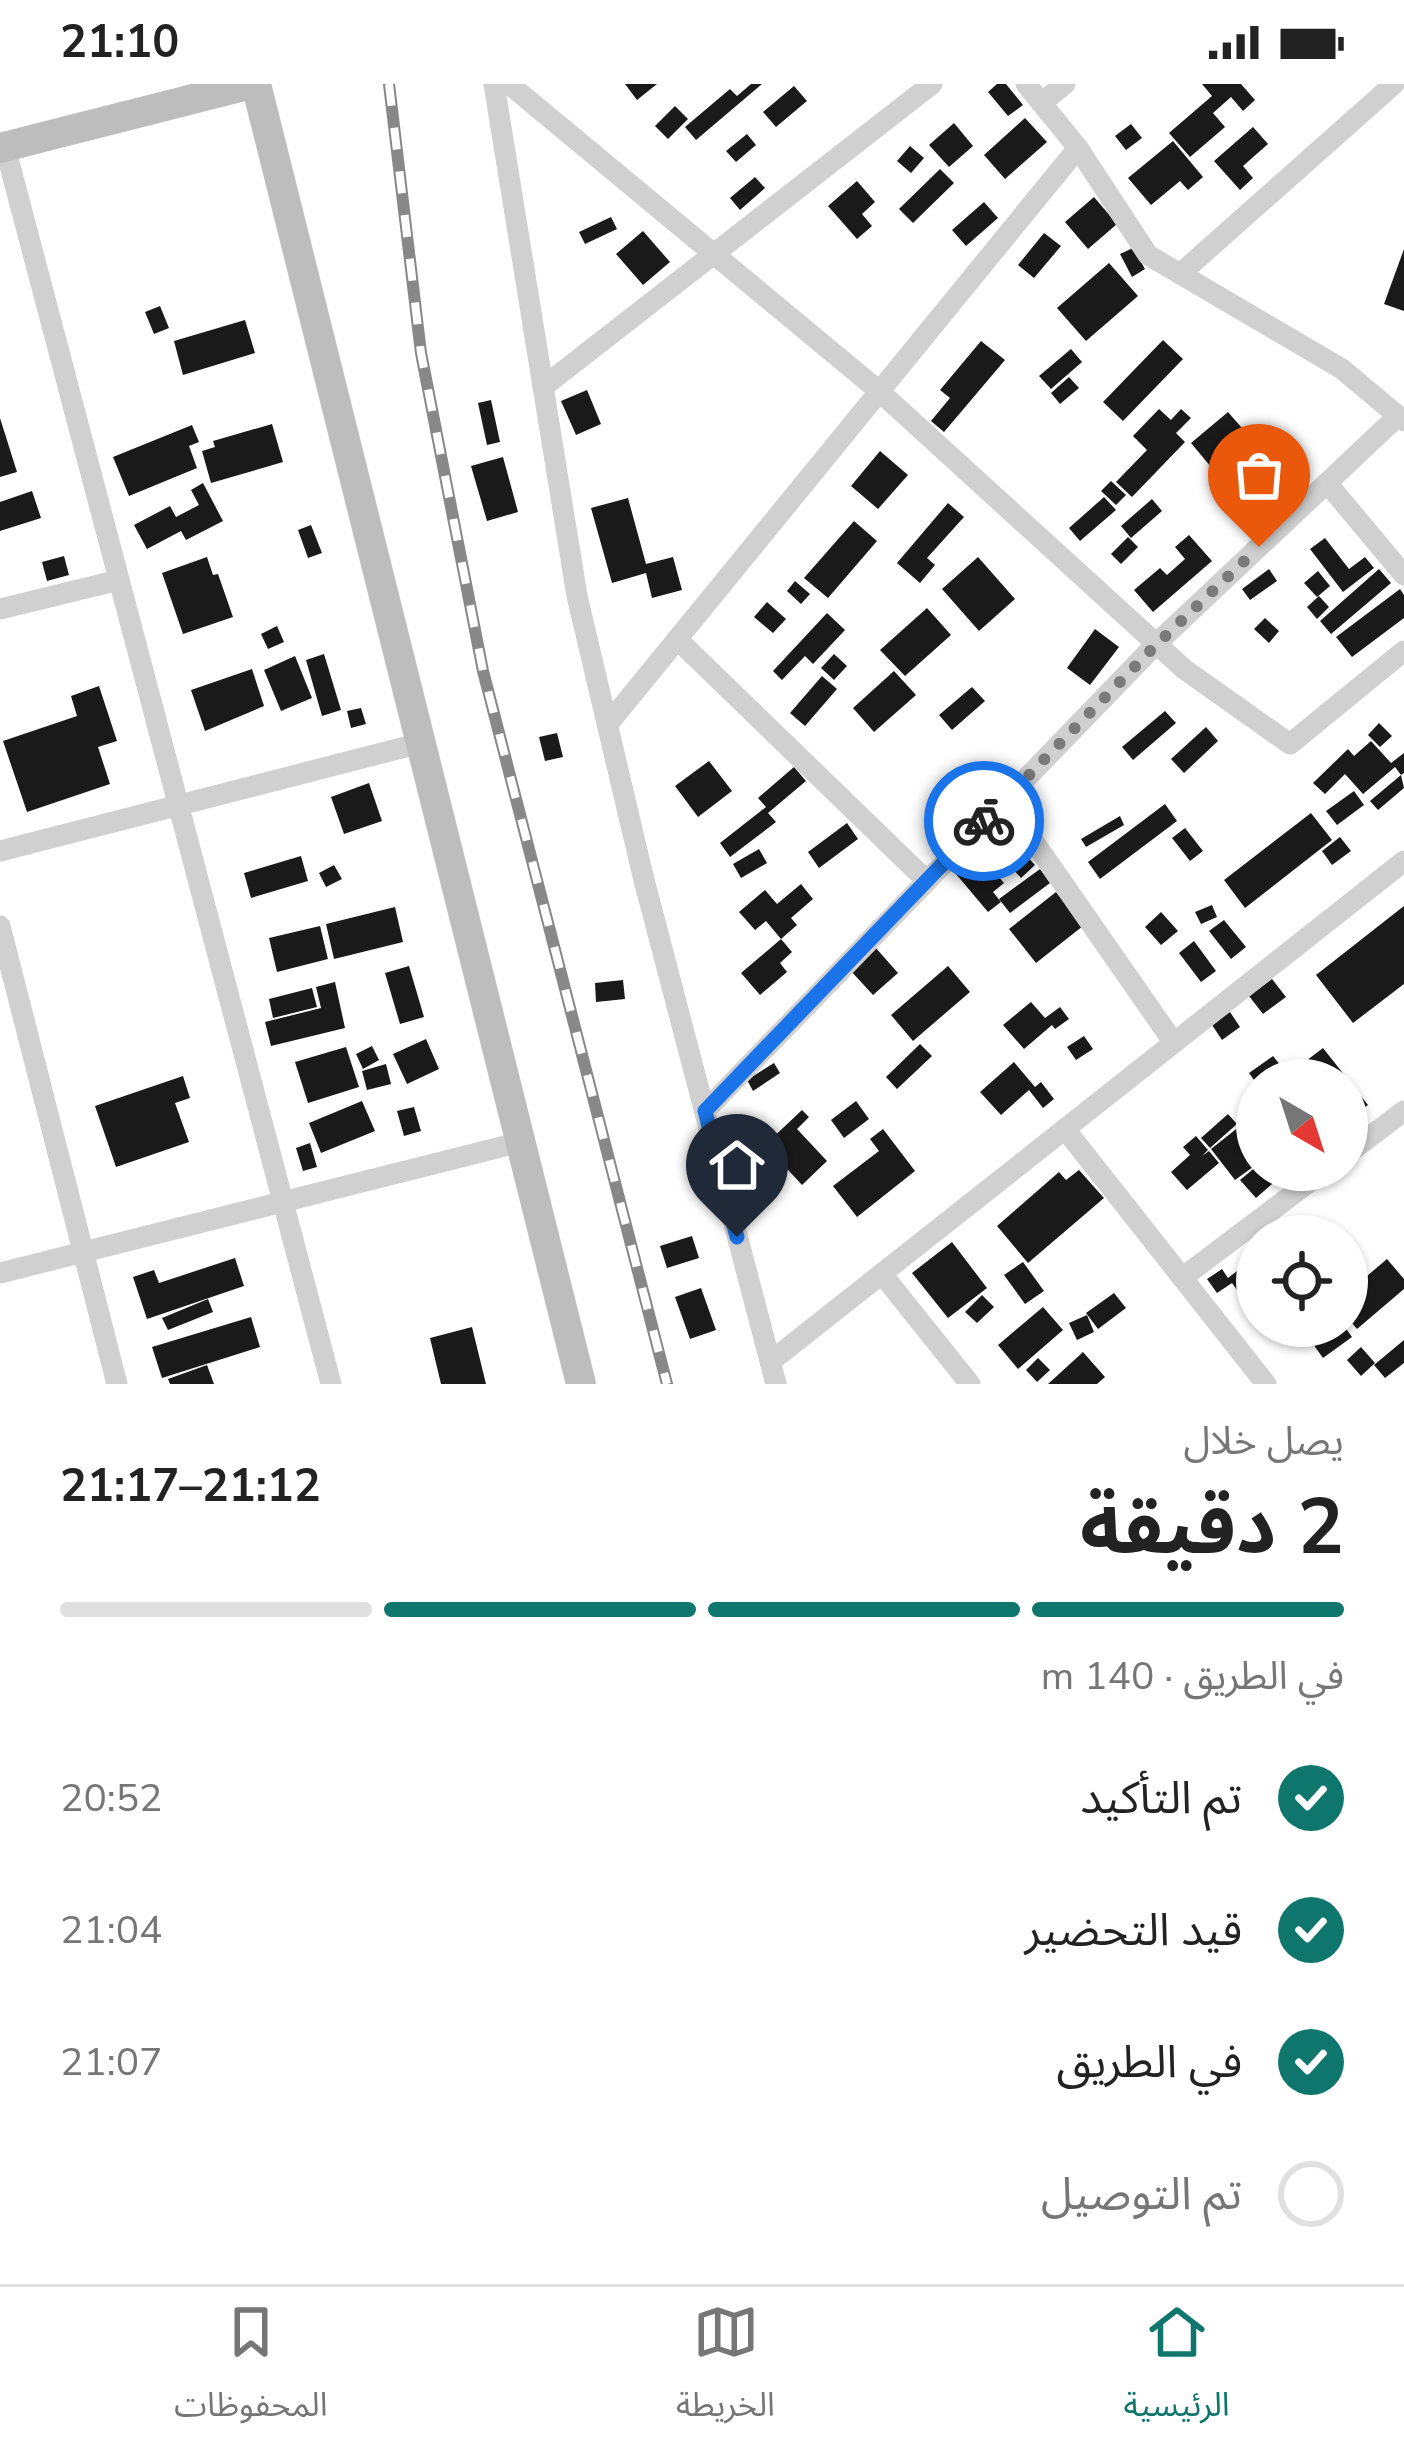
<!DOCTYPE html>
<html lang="ar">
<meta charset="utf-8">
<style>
:root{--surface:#fff;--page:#f2f2f2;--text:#222;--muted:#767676;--line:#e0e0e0;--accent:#0f766e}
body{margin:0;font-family:"Nunito Sans","Noto Sans Arabic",sans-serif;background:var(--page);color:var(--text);direction:rtl;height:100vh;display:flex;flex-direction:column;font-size:45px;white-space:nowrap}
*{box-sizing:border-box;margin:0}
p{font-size:39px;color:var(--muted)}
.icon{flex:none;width:66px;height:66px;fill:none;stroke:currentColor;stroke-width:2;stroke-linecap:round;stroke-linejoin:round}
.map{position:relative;height:1300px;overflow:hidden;direction:ltr}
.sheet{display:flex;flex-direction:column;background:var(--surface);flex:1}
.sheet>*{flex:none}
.needle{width:78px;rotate:141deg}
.buttons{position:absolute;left:1236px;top:975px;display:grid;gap:24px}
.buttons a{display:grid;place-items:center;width:132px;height:132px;border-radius:50%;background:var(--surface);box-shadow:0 3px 9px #0004;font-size:60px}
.pin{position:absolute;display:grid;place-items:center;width:102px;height:102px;color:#fff;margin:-123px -51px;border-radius:50% 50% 50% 0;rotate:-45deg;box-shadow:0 0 12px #0007}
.pin .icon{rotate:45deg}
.courier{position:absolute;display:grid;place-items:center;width:120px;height:120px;margin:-60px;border:9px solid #1a73e8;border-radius:50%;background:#fff;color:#222;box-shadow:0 3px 15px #0007}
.overview em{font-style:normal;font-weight:700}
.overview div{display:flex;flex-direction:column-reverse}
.overview{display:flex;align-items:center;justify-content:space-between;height:204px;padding:0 60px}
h1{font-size:78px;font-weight:700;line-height:90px}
.bar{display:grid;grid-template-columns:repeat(4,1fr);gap:18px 12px;align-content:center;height:144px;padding:0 60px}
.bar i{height:15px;border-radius:9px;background:var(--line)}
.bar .on{background:var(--accent)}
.bar p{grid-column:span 4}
ol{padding:0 60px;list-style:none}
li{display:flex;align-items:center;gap:36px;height:132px}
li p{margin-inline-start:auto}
li .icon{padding:12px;border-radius:50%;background:var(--accent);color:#fff;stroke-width:4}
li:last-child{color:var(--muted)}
li i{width:66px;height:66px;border:6px solid var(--line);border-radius:50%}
.status{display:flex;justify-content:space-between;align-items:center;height:84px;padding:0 60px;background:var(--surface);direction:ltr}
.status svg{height:33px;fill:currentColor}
.tabs{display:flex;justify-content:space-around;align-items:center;height:168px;border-top:3px solid var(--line);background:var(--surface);font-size:33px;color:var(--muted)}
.tabs a{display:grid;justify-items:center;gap:6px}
.tabs .on{color:var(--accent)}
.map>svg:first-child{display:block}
.building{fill:#1a1a1a}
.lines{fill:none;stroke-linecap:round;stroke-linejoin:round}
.street{stroke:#d0d0d0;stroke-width:21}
.secondary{stroke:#bdbdbd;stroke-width:30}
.rail-casing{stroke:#888;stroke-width:12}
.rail{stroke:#fff;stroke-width:8;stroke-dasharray:22;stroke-linecap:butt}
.done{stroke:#7a7a7a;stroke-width:12;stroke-dasharray:0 21.6}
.route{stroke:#1a73e8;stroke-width:15}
</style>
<div class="status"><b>21:10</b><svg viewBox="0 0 49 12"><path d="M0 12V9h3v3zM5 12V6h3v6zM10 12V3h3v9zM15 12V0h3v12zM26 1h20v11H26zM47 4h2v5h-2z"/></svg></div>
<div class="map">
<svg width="1404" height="1300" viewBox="0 0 1404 1300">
<rect width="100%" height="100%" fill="#fff"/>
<!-- building -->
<g class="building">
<polygon points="625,0 657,0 637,16"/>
<polygon points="751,0 762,0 696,56 685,43 730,5 737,12"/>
<polygon points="997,0 1006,0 1023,21 1008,32 988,8"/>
<polygon points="1202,0 1241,0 1255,16 1243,27 1231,13 1213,29 1225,43 1190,73 1169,49 1212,12"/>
<polygon points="794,2 807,17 776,43 763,28"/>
<polygon points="675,22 688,35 668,55 655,42"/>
<polygon points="1025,34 1047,58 1005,95 984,71"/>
<polygon points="954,39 973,62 949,83 929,61"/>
<polygon points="1131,40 1142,54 1126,66 1115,52"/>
<polygon points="1253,43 1268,60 1243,82 1253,94 1240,106 1214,77"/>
<polygon points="747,50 756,61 736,78 726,67"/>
<polygon points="1173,57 1203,93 1188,106 1180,97 1151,121 1128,94"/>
<polygon points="910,62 924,74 911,89 897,77"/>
<polygon points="940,85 954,99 913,139 899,125"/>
<polygon points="755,93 765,104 740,126 730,114"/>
<polygon points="857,97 875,118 862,130 872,142 857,155 828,122"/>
<polygon points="1094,113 1117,140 1088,165 1065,138"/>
<polygon points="984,118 998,134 966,162 952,146"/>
<polygon points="611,133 617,145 585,160 579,148"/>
<polygon points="643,147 670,178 643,201 616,170"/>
<polygon points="1044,149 1061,162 1034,194 1018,181"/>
<polygon points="1133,164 1145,185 1132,193 1120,170"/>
<polygon points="1404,165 1404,227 1384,220"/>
<polygon points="1109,179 1138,212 1086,257 1057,224"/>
<polygon points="160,222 169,244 154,250 145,228"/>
<polygon points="245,236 255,269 183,291 174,257"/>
<polygon points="1163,256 1183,275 1123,337 1103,318"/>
<polygon points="981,257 1005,276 944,348 931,337 950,314 940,306"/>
<polygon points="1071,265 1082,278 1051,305 1039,292"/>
<polygon points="1069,293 1079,304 1060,320 1051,309"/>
<polygon points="587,306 601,340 576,351 561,317"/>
<polygon points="491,316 500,358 487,361 478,319"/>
<polygon points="1159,325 1171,336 1181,325 1191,334 1176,349 1185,358 1132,413 1116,398 1147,366 1133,352"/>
<polygon points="1228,328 1248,351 1211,383 1191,359"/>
<polygon points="0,334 17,388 0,393"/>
<polygon points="272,340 283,378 211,399 202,367 215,363 213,357"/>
<polygon points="192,341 199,358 189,362 197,384 129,412 113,373"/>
<polygon points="880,367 908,391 878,425 851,402"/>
<polygon points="503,373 518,428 487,437 471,382"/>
<polygon points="1111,397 1126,411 1116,421 1101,407"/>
<polygon points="203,399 223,437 186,456 181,447 147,465 134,441 170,422 176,433 199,421 191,406"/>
<polygon points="32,407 41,434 0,447 0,418"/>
<polygon points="1104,413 1116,426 1080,457 1069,444"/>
<polygon points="628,414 646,480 673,473 682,506 652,514 646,489 612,499 591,424"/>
<polygon points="1152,415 1162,427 1131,454 1121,442"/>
<polygon points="948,419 964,433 927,474 935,481 920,499 897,479"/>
<polygon points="854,437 877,457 828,514 804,494"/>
<polygon points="311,441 322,469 308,474 298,446"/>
<polygon points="1189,451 1212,477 1153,528 1134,506 1160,484 1167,491 1185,475 1175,463"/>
<polygon points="1128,453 1138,463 1121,480 1111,470"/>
<polygon points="1325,454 1349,485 1365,473 1374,484 1343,508 1310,465"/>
<polygon points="64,472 69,491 47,497 42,478"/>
<polygon points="207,473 213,491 218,490 233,533 183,550 162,489"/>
<polygon points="978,473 1015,515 979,547 942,505"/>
<polygon points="1269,485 1277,497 1250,516 1242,505"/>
<polygon points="1379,485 1391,499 1331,550 1320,537"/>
<polygon points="1318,487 1330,502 1317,513 1304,499"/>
<polygon points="795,497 810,510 801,520 787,507"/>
<polygon points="1400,505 1404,511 1404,534 1352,573 1336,553"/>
<polygon points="1319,512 1329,523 1317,535 1307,523"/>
<polygon points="767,518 786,535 773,549 754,533"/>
<polygon points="927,524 951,551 905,592 880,566"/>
<polygon points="827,529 845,546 813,580 805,572 782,596 773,587"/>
<polygon points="1265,534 1279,547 1269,559 1254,545"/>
<polygon points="277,542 284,558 268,565 261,550"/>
<polygon points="1095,545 1119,563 1090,601 1067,584"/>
<polygon points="324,570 341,626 322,632 306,576"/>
<polygon points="834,570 847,582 834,596 821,584"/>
<polygon points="295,572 312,614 281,627 264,586"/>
<polygon points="252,585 264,622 205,647 191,606"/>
<polygon points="894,587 916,611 874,648 853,624"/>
<polygon points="822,592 837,605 805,642 790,629"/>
<polygon points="99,602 117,657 98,663 110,700 27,728 3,657 77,632 71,612"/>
<polygon points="972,603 985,617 952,646 939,631"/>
<polygon points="361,624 366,640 351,644 347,627"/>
<polygon points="1165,627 1176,639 1133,676 1122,663"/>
<polygon points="1379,639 1392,652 1380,663 1368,651"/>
<polygon points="1206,643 1218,657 1184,689 1171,675"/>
<polygon points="557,649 563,673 545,677 539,653"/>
<polygon points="1371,657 1391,679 1404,669 1404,689 1401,691 1395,683 1363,710 1345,690 1325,710 1313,699 1348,665 1354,672"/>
<polygon points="709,677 732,707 698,733 675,702"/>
<polygon points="794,683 806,697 768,729 776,738 730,773 720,759 766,723 758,714"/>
<polygon points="1401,691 1404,704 1378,726 1370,717"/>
<polygon points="369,699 382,737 344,750 331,713"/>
<polygon points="1354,707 1364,721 1337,741 1326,727"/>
<polygon points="1165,720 1177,737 1100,795 1088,778"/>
<polygon points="1311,729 1332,756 1245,824 1224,796"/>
<polygon points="1120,732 1124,741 1086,763 1081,755"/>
<polygon points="847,739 858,755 819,784 808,768"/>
<polygon points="1185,744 1203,767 1190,777 1172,754"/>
<polygon points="1340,753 1351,767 1332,781 1322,767"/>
<polygon points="759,765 767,779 741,794 733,780"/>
<polygon points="1022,767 1035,781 1021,794 1008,780"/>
<polygon points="979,770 1004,799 993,808 1001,818 988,828 956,790"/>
<polygon points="301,772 308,797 251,814 244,789"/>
<polygon points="334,781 342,795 326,803 319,789"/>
<polygon points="1040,785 1050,799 1010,829 999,815"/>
<polygon points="801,800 813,815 791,834 797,841 781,855 766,837 755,846 739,828 765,806 777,820"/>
<polygon points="1056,808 1083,842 1036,879 1009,845"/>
<polygon points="1212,821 1217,833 1201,840 1195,828"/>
<polygon points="1404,822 1404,900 1353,939 1316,891"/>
<polygon points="395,823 403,858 334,875 326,840"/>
<polygon points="1161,828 1178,847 1161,861 1145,843"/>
<polygon points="1224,836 1246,863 1231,875 1209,847"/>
<polygon points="320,842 328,875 277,888 269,854"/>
<polygon points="781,855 792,868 780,879 787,888 760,911 741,889"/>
<polygon points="1194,857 1216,887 1201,898 1179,869"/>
<polygon points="875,863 898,889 873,911 850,886"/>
<polygon points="409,882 424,933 400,940 385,889"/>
<polygon points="948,882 970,908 913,957 891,931"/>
<polygon points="1272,895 1286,913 1263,930 1249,912"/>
<polygon points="623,896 625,915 596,918 595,899"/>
<polygon points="335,898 345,944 271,962 265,938 321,924 316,903"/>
<polygon points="312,904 317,923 273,934 269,915"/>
<polygon points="1031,918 1045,934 1060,923 1069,935 1055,945 1052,941 1024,965 1003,941"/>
<polygon points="1230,928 1240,943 1222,956 1212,941"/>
<polygon points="1084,952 1093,965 1076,976 1067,963"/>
<polygon points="426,955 439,985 407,1000 393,970"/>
<polygon points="920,960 932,972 897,1005 886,993"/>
<polygon points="372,962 379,976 363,985 356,970"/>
<polygon points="346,963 359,1003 308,1019 295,978"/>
<polygon points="1323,964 1368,1021 1351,1033 1347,1028 1347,996 1281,996"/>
<polygon points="1273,972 1281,982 1262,996 1254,996 1249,989"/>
<polygon points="1014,978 1035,1003 1041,998 1054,1015 1043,1024 1029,1006 1001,1031 980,1008"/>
<polygon points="774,979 780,989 753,1007 747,996"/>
<polygon points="386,980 391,1000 367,1006 362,987"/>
<polygon points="183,992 190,1014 175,1019 189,1058 116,1083 95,1022"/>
<polygon points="362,1017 375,1047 321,1069 309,1039"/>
<polygon points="856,1017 869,1035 844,1054 831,1036"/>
<polygon points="414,1023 421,1047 404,1052 397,1027"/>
<polygon points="802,1026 809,1033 797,1045 827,1077 802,1101 765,1061"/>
<polygon points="1228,1030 1237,1040 1210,1064 1201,1054"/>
<polygon points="1240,1042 1257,1064 1257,1080 1235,1096 1211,1065"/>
<polygon points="883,1045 915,1087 857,1133 833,1102 879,1067 870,1055"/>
<polygon points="1196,1052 1208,1066 1202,1072 1209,1067 1219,1079 1187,1106 1171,1088 1190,1071 1183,1063"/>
<polygon points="310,1059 317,1083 303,1087 296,1064"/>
<polygon points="1257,1082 1257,1086 1272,1086 1279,1094 1256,1114 1240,1096"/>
<polygon points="1079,1086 1104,1114 1028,1179 997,1142 1059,1088 1066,1096"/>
<polygon points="692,1152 699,1174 667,1184 660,1162"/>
<polygon points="952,1158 987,1204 948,1234 912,1189"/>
<polygon points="235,1174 244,1202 147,1235 133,1193 154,1186 159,1199"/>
<polygon points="1387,1175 1404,1195 1404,1205 1357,1245 1347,1233 1347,1209"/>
<polygon points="1023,1178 1044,1207 1025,1220 1004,1191"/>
<polygon points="1257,1182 1257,1213 1247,1220 1232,1199 1217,1209 1207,1195 1222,1185 1228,1194 1241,1184 1255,1203 1246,1188"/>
<polygon points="701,1204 716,1246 690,1255 675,1213"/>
<polygon points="1114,1209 1126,1224 1098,1245 1086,1229"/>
<polygon points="982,1211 994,1223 977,1239 965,1228"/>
<polygon points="208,1215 213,1228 168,1246 162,1234"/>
<polygon points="1043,1223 1063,1246 1018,1285 998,1261"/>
<polygon points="1087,1231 1094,1248 1077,1256 1069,1239"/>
<polygon points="251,1233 260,1263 162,1294 152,1263"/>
<polygon points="1300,1242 1344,1242 1352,1253 1323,1274"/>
<polygon points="472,1243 486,1300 441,1300 430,1254"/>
<polygon points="1404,1256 1404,1279 1385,1294 1374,1281"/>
<polygon points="1361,1263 1375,1279 1361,1292 1347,1276"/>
<polygon points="1083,1268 1105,1293 1097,1300 1048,1300"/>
<polygon points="1038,1274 1050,1286 1037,1298 1026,1286"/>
<polygon points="207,1281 214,1300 170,1300 168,1295"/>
</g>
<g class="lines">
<!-- street -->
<g class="street">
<polyline points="494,0 577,512 643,792 776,1300"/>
<polyline points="509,0 879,307 1184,585 1290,660 1404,567"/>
<polyline points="1026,0 1078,64 1148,171 1342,285 1404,337"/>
<polyline points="1041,19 1065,0"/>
<polyline points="5,63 331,1300"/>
<polyline points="1180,190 1394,0"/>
<polyline points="543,303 932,0"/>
<polyline points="1327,399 1404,491"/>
<polyline points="0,525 119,496"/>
<polyline points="677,555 927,797"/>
<polyline points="608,640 1078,64"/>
<polyline points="1005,716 1174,959"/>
<polyline points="0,767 421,659"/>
<polyline points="0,842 117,1300"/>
<polyline points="705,1027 1157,559 1398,332"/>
<polyline points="1065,1045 1266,1300"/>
<polyline points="1347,1070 1404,1027"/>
<polyline points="0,1189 521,1058"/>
<polyline points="882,1190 970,1300"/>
<polyline points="1182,1194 1325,1086"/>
<polyline points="770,1278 1404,777"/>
</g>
<!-- secondary -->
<g class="secondary">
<polyline points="256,0 581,1300"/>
<polyline points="0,64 252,0"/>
</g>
<!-- rail casing -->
<g class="rail-casing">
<polyline id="rail" points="389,0 421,269 483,587 667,1300"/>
</g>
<!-- rail -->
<use href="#rail" class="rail"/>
</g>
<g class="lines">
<!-- done -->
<polyline class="done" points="984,737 1157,560 1259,463"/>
<!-- route -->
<polyline class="route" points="737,1153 705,1027 984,737"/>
</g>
</svg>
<div class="buttons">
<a><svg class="needle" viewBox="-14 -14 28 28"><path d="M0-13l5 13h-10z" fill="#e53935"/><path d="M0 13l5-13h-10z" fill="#767676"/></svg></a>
<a><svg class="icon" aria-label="locate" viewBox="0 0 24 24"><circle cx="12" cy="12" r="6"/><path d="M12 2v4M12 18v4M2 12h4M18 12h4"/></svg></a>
</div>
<div class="pin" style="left:1259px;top:463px;background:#ea580c"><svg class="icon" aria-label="bag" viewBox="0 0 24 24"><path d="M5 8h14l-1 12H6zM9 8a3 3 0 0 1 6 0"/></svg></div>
<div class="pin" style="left:737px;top:1153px;background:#1f2937"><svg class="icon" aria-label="home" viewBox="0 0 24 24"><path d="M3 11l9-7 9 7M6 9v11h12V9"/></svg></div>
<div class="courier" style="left:984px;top:737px"><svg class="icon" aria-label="bike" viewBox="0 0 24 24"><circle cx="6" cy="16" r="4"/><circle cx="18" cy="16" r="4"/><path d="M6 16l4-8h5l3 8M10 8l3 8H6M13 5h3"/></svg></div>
</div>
<section class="sheet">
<div class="overview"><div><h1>2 دقيقة</h1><p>يصل خلال</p></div><em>21:12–21:17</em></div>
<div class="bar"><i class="on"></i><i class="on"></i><i class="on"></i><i></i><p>في الطريق · 140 m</p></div>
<ol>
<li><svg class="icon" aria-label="check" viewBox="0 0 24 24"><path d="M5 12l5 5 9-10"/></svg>تم التأكيد<p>20:52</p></li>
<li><svg class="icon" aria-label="check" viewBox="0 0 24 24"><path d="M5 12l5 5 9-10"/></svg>قيد التحضير<p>21:04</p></li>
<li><svg class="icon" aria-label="check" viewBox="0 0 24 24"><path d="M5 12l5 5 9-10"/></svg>في الطريق<p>21:07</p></li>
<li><i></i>تم التوصيل</li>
</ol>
</section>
<nav class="tabs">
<a class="on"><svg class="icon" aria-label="home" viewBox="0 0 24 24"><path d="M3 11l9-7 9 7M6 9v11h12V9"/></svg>الرئيسية</a>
<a><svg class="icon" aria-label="map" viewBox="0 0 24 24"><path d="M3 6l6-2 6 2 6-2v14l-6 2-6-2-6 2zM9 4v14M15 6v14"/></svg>الخريطة</a>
<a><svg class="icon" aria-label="saved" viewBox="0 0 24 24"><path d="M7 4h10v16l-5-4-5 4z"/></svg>المحفوظات</a>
</nav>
